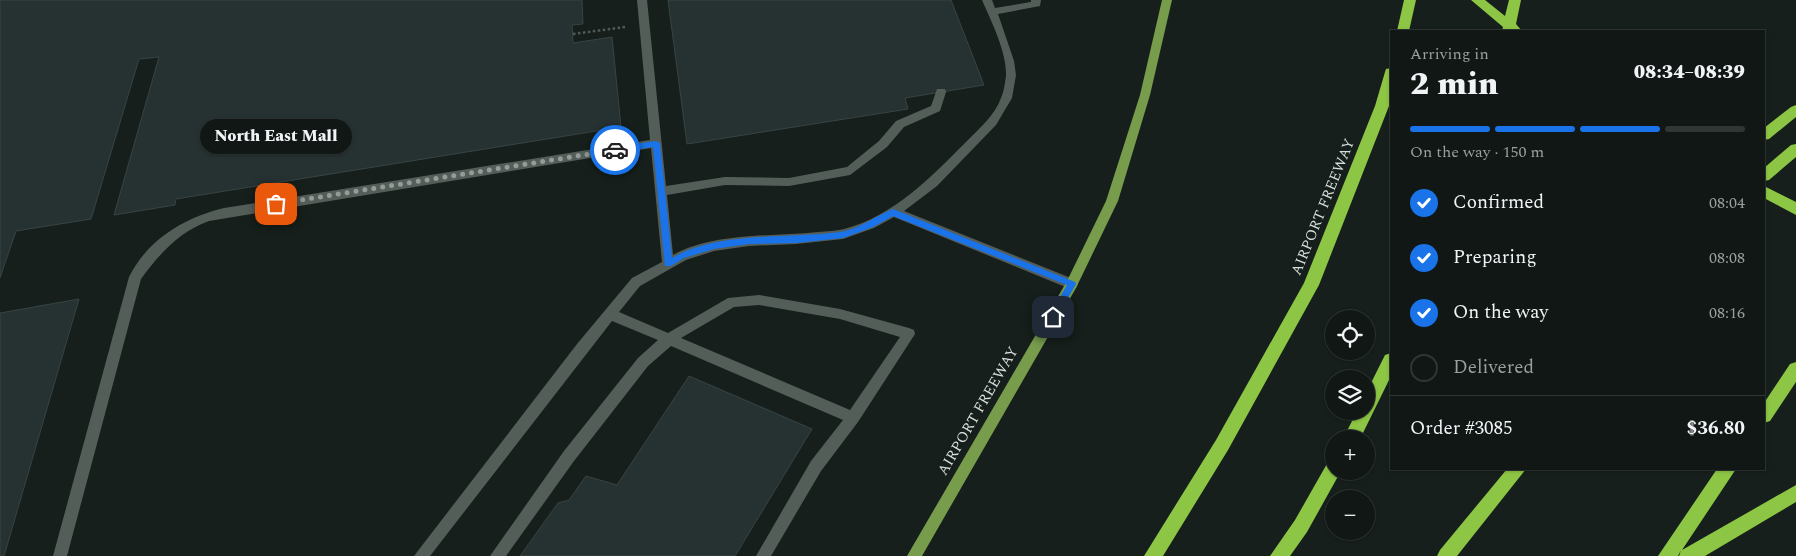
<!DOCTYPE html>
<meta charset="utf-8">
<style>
:root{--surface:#101714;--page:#19201d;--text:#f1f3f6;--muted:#9c9fa0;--line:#303634;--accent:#1a73e8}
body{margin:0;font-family:Spectral,serif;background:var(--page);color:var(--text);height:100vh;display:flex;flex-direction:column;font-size:19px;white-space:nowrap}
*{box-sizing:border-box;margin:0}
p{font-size:16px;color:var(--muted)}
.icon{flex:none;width:28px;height:28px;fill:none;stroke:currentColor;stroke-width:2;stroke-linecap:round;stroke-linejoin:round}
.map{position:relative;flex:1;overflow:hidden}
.sheet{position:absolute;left:1390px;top:30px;width:375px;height:440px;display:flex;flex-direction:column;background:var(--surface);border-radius:0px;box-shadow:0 1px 4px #0004,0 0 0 1px var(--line)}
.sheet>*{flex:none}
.tools{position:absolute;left:1325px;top:310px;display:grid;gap:10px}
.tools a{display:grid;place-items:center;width:50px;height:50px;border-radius:50%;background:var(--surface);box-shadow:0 1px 4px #0004,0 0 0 1px var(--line);font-size:25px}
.pin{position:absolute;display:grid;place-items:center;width:42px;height:42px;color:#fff;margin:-21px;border-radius:10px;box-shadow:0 2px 8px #0006}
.courier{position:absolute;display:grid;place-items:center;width:50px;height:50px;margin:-25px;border:4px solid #1a73e8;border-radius:50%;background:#fff;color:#222;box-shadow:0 1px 6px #0007}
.bubble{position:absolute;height:35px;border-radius:18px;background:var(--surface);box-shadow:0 1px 4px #0004,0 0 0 1px var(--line);font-size:16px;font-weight:800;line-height:35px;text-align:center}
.overview em{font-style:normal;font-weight:800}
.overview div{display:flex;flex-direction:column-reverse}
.overview{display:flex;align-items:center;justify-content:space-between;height:85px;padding:0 20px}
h1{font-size:32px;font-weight:800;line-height:38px}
.bar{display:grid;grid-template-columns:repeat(4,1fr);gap:8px 5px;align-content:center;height:60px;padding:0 20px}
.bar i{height:6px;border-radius:4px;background:var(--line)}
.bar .current{background:var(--accent)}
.bar p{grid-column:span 4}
.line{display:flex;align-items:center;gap:12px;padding:0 20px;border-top:1px solid var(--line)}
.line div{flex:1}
ol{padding:0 20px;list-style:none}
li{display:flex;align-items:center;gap:15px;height:55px}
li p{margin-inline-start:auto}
li .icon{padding:5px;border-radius:50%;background:var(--accent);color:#fff;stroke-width:4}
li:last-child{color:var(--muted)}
li i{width:28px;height:28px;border:2px solid var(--line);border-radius:50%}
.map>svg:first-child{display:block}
.building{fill:#263131;stroke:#384444}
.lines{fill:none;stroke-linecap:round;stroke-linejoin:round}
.path{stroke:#525a57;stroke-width:2.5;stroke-dasharray:2.5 2.5;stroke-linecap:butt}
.minor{fill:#545e59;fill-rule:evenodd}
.major{fill:#769c4c;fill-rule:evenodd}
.highway{fill:#8dc644;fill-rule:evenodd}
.route{fill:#1a73e8}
.done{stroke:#949b98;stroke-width:5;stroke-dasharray:0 9}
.labels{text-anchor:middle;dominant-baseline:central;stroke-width:4.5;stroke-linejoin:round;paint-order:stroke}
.street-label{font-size:15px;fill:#d8dedb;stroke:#161f1b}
</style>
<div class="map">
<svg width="1796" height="556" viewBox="0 0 1796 556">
<rect width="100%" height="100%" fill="#161f1b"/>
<!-- building -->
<g class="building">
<polygon points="0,0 582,0 583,24 572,25 573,43 612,37 621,127 176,199 175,205 114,215 159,57 139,59 91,219 16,231 0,278"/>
<polygon points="668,0 951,0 984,85 905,98 908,109 687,144"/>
<polygon points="79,299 4,556 0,556 0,313"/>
<polygon points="689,376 812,429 735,556 520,556 558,503 569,500 586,476 617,485"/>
</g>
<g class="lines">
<!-- path -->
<polyline class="path" points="573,34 625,27"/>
<!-- minor -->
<path class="minor" d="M 637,0 L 647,0 L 666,186 L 725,177 L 789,178 L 847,167 L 879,141 L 896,121 L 931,106 L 937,89 L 945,89 L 946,92 L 940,111 L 904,127 L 887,147 L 850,175 L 789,186 L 725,185 L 667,195 L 673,255 C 715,232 772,237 818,232 C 827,231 836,231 844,229 C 894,216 931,177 966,142 C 979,129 995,115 1001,98 C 1004,92 1005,82 1006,76 C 1007,52 991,21 982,0 L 992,0 L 995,8 L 1031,2 L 1031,0 L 1041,0 L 1040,6 L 998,14 L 1014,61 L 1016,75 L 1012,98 L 996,125 L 937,186 L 904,211 L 1076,280 L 1078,284 L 1076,288 L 1072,289 L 1068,288 L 894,217 L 874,228 L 843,239 L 796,244 L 749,246 L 714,251 L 686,260 L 640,286 L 619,312 L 668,333 L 728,298 L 759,295 L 840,309 L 909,328 L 914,330 L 915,334 L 858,422 L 821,471 L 771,556 L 756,556 L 811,461 L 843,420 L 671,346 L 648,366 L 574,461 L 506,556 L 490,556 L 564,451 L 638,358 L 658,340 L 612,321 L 430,556 L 414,556 L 577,344 L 632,278 L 662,262 L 651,148 L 209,221 C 179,232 160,253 141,279 L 67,556 L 53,556 L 129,277 C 148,239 184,218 224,208 L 650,140 ZM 759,305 L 840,319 L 900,337 L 850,410 L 681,338 L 734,307 Z"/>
<!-- major -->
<polygon class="major" points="1162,0 1172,0 1150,95 1118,201 1076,288 922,556 907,556 1067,281 1106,201 1140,95"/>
<!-- highway -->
<g class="highway">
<polygon points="1404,0 1416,0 1409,31 1397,31"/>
<polygon points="1471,0 1485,0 1505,16 1509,0 1521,0 1516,24 1522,31 1502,31 1503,27"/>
<polygon points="1391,68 1391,96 1389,106 1319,285 1228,450 1163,556 1144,556 1216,440 1304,283 1375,106 1385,72 1386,69"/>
<polygon points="1796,105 1796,117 1769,139 1764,140 1764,128 1791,107"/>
<polygon points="1796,144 1796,157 1769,180 1764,181 1764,168 1791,145"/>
<polygon points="1764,186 1796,202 1796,215 1764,198"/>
<polygon points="1391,353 1391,376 1360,439 1343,439 1357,411 1366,411 1366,393 1385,355"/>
<polygon points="1796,362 1796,382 1770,421 1764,423 1764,403 1790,364"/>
<polygon points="1334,460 1334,471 1341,471 1307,532 1290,556 1270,556 1295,520 1328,462"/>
<polygon points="1507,469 1526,469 1457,556 1437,556 1440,550"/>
<polygon points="1717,469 1736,469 1682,550 1796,485 1796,502 1705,556 1679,556 1681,550 1678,556 1658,556"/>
</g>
</g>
<!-- route -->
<path class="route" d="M 656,141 L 660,143 L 672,258 C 718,231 788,239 840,232 C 860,229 875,216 893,209 L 1075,282 L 1076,284 L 1056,319 L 1050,319 L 1050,314 L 1067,285 L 893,216 L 873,227 L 843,238 L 796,243 L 749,244 L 714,249 L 684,258 L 671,266 L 665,266 L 653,147 L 615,153 L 611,150 L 615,147 Z"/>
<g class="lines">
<!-- done -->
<polyline class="done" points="276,204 615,150"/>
</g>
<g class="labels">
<!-- street labels -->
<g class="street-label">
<text transform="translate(1323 207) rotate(-68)">AIRPORT FREEWAY</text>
<text transform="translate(978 411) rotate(-60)">AIRPORT FREEWAY</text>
</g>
</g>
</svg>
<div class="tools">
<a><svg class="icon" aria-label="locate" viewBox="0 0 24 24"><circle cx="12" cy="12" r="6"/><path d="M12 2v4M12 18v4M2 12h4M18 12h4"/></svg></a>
<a><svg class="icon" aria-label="layers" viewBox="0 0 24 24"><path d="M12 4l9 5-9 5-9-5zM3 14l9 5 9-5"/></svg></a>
<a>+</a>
<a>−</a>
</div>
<div class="pin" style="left:276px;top:204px;background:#ea580c"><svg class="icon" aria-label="bag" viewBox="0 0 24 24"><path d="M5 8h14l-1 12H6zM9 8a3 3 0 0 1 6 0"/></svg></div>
<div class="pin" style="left:1053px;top:317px;background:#1f2937"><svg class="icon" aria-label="home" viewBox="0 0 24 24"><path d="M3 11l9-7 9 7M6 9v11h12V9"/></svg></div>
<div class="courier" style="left:615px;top:150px"><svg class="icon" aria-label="car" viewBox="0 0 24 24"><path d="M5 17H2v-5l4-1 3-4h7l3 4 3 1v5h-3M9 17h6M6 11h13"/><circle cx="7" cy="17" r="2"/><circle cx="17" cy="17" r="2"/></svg></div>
<div class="bubble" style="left:200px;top:119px;width:152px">North East Mall</div>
<section class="sheet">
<div class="overview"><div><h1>2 min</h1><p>Arriving in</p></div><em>08:34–08:39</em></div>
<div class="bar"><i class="current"></i><i class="current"></i><i class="current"></i><i></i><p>On the way · 150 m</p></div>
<ol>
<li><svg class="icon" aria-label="check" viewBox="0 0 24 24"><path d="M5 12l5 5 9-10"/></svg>Confirmed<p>08:04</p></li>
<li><svg class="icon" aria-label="check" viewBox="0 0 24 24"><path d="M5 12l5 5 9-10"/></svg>Preparing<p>08:08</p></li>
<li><svg class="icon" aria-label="check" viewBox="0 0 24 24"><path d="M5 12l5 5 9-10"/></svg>On the way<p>08:16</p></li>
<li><i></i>Delivered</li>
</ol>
<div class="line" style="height:65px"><div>Order #3085</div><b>$36.80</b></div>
</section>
</div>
